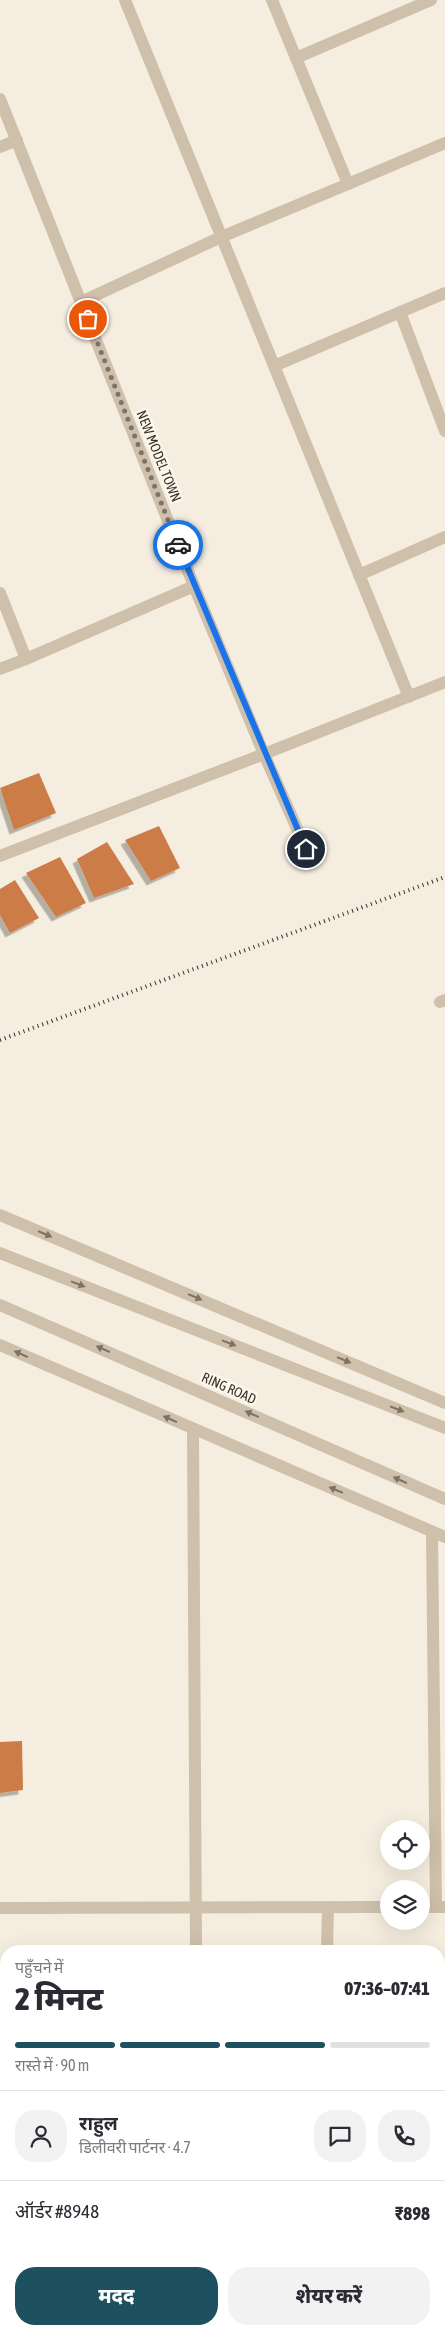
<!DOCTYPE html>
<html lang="hi">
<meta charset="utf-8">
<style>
:root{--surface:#fff;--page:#f2f2f3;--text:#2b2b33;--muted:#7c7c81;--line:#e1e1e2;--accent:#1d5160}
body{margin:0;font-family:"Asap Condensed","Noto Sans Devanagari",sans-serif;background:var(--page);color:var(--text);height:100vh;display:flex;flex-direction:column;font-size:19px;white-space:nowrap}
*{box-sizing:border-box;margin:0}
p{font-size:16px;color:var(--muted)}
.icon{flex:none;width:28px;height:28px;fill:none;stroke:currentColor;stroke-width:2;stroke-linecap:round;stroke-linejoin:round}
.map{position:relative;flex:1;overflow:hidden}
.drawer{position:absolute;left:0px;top:1945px;width:445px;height:390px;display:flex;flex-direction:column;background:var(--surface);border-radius:20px 20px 0 0;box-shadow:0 5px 20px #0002}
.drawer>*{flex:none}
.buttons{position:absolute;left:380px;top:1820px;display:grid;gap:10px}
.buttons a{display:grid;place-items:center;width:50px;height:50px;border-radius:50%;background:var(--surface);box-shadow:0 5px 20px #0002;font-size:25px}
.pin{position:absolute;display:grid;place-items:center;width:42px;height:42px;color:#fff;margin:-21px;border:2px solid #fff;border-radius:50%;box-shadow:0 1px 5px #0007}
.courier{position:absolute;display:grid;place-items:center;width:50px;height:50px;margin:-25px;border:4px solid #1a73e8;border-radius:50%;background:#fff;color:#222;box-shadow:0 1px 6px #0007}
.summary em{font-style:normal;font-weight:800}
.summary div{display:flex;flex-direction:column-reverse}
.summary{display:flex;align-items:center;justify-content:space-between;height:85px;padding:0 15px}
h1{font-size:32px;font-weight:800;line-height:38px}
.bar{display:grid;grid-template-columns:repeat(4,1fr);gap:8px 5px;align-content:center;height:60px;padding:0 15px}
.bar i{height:6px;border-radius:4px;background:var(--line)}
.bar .active{background:var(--accent)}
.bar p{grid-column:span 4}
.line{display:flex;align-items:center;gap:12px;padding:0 15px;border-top:1px solid var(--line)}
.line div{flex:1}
.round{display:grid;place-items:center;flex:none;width:52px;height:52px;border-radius:20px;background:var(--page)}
.cta{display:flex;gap:10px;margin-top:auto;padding:10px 15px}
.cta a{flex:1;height:58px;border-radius:20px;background:var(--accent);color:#fff;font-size:20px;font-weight:800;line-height:58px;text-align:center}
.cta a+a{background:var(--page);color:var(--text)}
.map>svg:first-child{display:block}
.building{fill:#cc7c46;filter:url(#shadow)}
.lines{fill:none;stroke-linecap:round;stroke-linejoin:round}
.minor{stroke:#cec0ab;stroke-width:12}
.rail{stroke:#3b322a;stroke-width:4;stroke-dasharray:1 4;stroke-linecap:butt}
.oneway{fill:#7d7264}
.done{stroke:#7c746a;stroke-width:5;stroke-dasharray:0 9}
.route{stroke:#1a73e8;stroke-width:6}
.labels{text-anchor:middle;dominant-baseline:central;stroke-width:5;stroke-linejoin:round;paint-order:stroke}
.street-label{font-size:14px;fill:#3b322a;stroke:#fbf7ed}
</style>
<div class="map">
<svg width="445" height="2335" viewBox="0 0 445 2335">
<defs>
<filter id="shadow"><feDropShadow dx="-4.5" dy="4.5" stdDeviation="0" flood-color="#0004"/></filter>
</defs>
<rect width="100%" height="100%" fill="#f5eee0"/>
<!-- building -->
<g class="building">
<polygon points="39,773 56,813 14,830 0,788"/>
<polygon points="159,826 180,868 151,881 125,840"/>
<polygon points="107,842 134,884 94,898 77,859"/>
<polygon points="60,857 86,903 56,917 26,873"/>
<polygon points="15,880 39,918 10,933 0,915 0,889"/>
<polygon points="22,1741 23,1790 0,1793 0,1742"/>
</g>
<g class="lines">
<!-- minor -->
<g class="minor">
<polyline points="125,0 409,697"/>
<polyline points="272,0 296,58"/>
<polyline points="431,0 296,58 348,184 445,143"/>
<polyline points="0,99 194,586 264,754 445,682"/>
<polyline points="0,147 17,140"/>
<polyline points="81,302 221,237 348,184"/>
<polyline points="400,312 445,431"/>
<polyline points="274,366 445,293"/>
<polyline points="359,575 445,537"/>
<polyline points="0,593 26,659 194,586"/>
<polyline points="0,669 26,659"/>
<polyline points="0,856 264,754 306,849"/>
<polyline points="440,1002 445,1000"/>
<polyline points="0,1215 445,1403"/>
<polyline points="0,1253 445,1428"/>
<polyline points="0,1305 445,1499"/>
<polyline points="0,1345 445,1537"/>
<polyline points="193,1429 196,1951"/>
<polyline points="432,1532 436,1907"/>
<polyline points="421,1907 445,1907"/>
<polyline points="0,1908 389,1907"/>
<polyline points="327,1951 328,1907"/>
<polyline points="0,2255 6,2255"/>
<polyline points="200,2335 200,2329"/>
<polyline points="321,2335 321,2329"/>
</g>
<!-- rail -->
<polyline class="rail" points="0,1040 445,877"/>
</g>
<!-- one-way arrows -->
<defs><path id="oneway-solid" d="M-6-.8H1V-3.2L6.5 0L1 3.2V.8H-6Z" transform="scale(1.25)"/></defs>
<g class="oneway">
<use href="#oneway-solid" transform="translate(45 1234) rotate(23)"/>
<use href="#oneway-solid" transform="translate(78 1284) rotate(21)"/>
<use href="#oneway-solid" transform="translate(195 1297) rotate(23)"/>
<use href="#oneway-solid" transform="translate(229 1343) rotate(21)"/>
<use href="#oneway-solid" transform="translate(103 1349) rotate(-156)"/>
<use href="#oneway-solid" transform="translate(21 1354) rotate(-156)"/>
<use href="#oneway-solid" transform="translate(344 1360) rotate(23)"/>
<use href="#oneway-solid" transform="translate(397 1409) rotate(21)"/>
<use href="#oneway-solid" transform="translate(252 1414) rotate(-156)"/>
<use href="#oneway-solid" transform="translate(170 1419) rotate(-156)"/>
<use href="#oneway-solid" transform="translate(400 1480) rotate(-156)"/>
<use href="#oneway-solid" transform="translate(336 1490) rotate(-157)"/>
</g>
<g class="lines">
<!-- done -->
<polyline class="done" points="88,319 178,545"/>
<!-- route -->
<polyline class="route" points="178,545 306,849"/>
</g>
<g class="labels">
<!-- street labels -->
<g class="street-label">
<text transform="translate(159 456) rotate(68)">NEW MODEL TOWN</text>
<text transform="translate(229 1388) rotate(24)">RING ROAD</text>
</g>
</g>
</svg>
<div class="buttons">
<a><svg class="icon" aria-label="locate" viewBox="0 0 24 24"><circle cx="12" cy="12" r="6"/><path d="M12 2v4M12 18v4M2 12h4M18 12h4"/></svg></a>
<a><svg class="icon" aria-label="layers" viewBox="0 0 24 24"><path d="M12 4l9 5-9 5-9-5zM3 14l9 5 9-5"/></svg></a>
</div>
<div class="pin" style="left:88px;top:319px;background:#ea580c"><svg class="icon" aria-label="bag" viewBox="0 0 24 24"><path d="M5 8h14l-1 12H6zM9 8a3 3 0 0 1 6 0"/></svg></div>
<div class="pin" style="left:306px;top:849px;background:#1f2937"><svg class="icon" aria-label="home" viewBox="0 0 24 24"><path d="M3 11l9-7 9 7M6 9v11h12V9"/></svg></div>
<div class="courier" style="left:178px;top:545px"><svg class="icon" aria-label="car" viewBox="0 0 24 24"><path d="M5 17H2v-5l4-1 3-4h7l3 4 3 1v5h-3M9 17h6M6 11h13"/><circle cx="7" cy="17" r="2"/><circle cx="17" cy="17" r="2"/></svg></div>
<section class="drawer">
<div class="summary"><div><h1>2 मिनट</h1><p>पहुँचने में</p></div><em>07:36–07:41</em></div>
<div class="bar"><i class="active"></i><i class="active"></i><i class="active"></i><i></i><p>रास्ते में · 90 m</p></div>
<div class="line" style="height:90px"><a class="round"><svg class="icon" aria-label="person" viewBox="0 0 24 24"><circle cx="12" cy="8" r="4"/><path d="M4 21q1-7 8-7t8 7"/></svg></a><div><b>राहुल</b><p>डिलीवरी पार्टनर · 4.7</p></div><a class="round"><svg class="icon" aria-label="chat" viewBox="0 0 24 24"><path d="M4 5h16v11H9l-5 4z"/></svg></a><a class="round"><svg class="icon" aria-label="phone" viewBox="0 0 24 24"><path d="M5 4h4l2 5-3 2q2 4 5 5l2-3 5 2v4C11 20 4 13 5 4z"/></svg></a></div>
<div class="line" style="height:65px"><div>ऑर्डर #8948</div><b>₹898</b></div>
<div class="cta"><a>मदद</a><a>शेयर करें</a></div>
</section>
</div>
